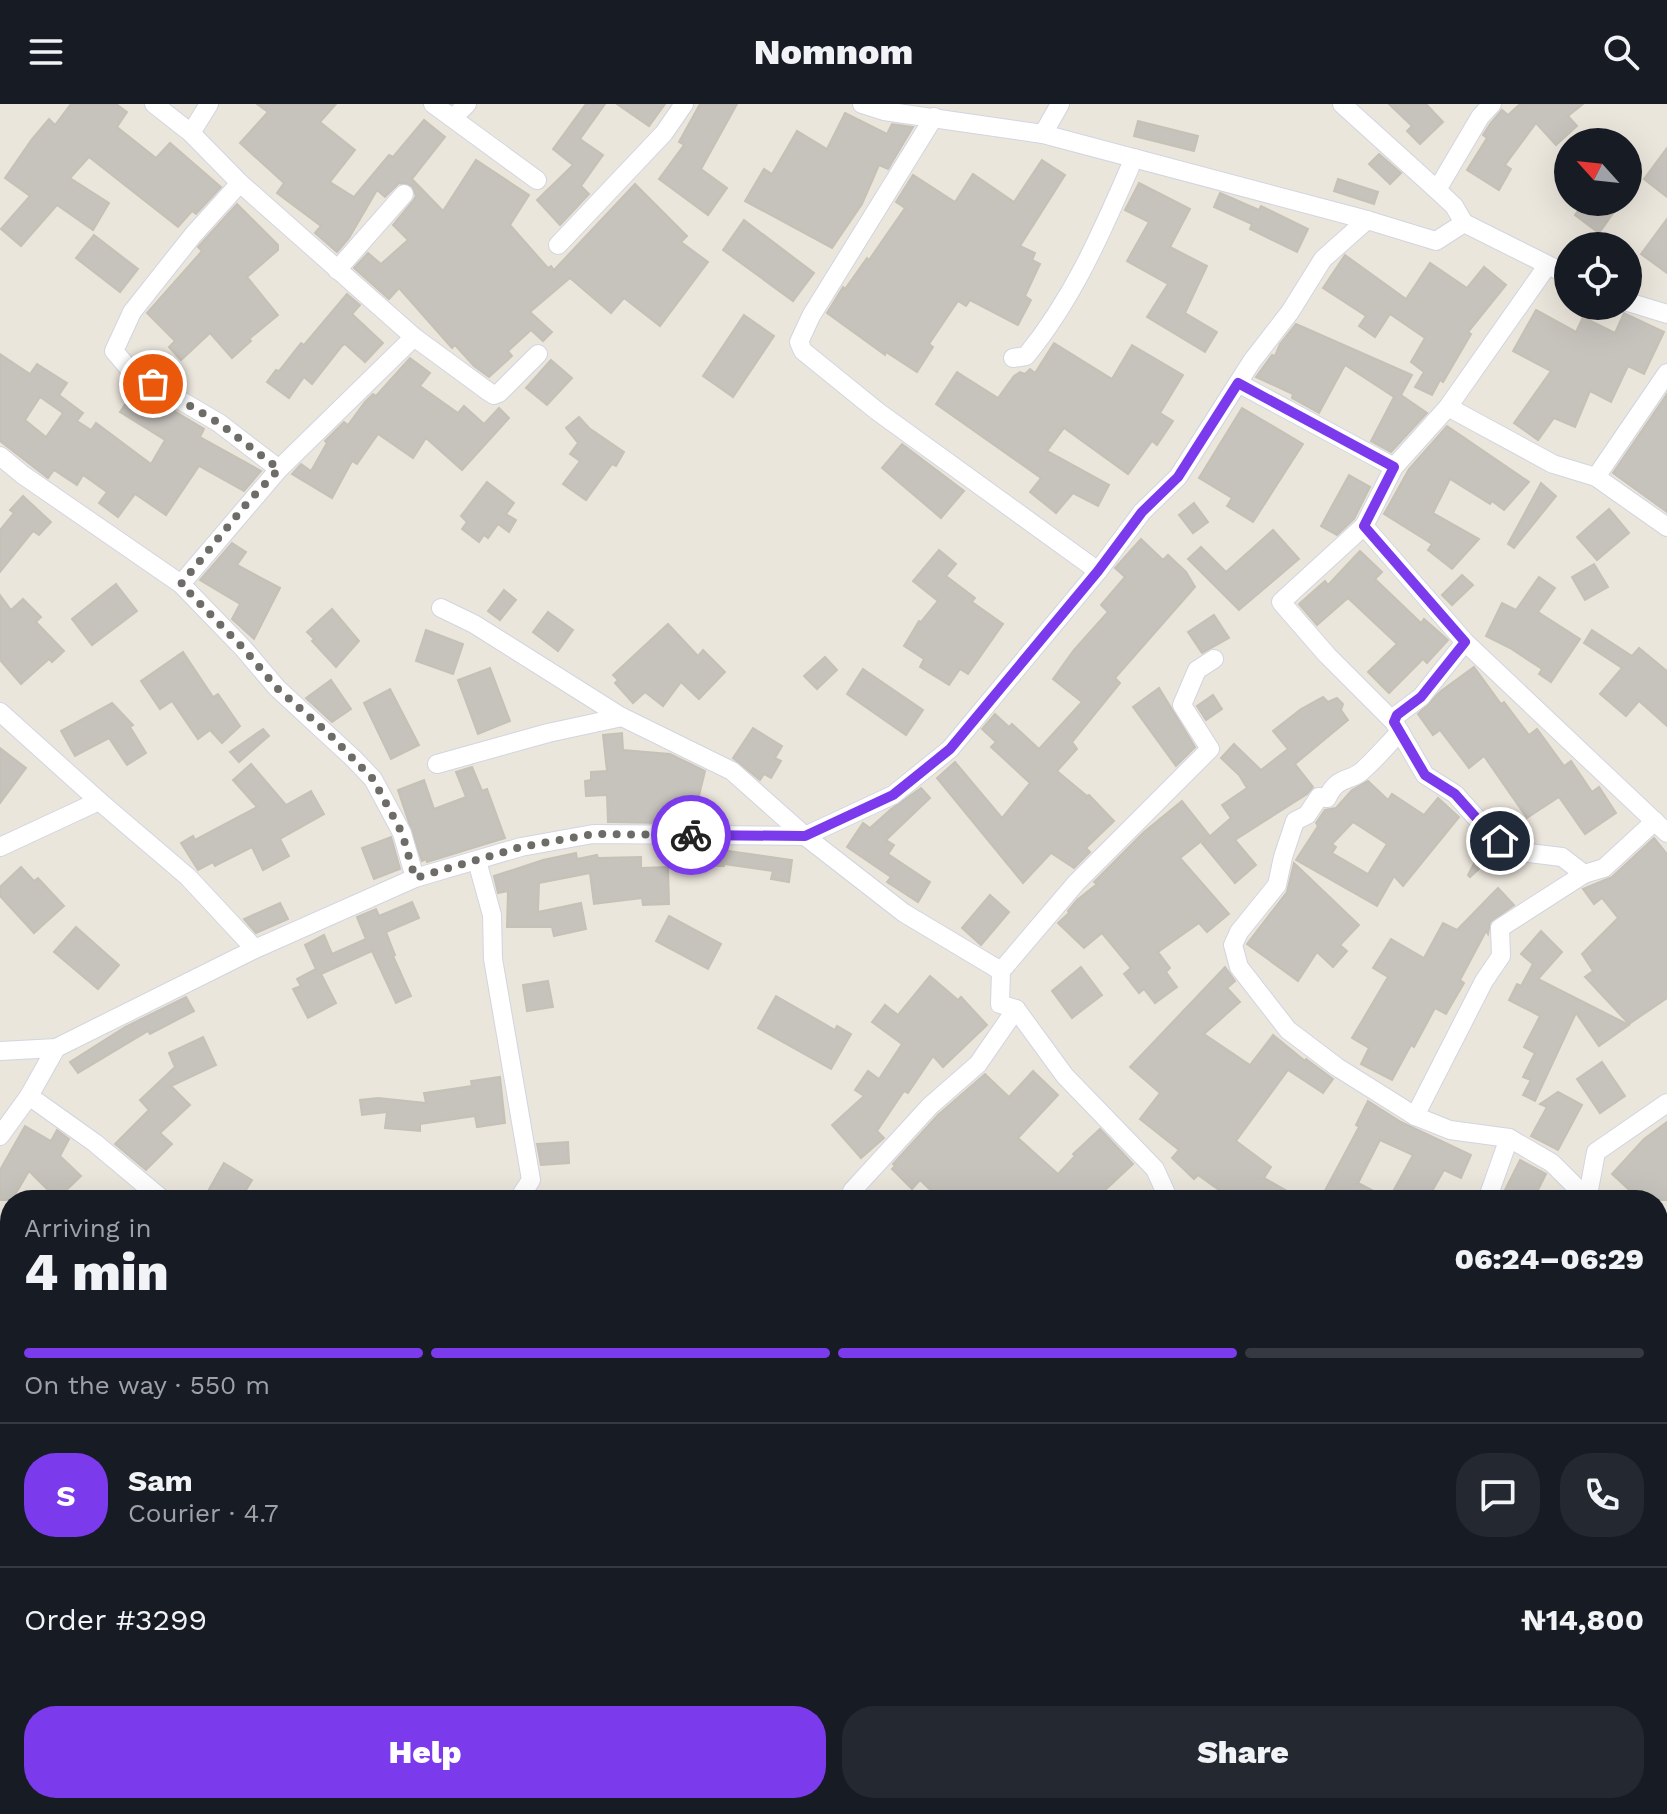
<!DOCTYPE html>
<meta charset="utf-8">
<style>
:root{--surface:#171b24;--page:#242831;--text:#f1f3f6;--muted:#9ea1a6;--line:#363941;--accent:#7c3aed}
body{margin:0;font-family:"Work Sans",sans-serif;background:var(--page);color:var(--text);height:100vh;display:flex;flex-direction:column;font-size:30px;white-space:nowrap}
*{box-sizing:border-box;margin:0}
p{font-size:26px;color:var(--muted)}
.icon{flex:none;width:44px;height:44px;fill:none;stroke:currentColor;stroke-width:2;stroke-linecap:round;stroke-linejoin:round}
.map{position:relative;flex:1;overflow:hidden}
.details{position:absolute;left:0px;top:1086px;width:1668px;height:624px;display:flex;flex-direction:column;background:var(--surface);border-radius:32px 32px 0 0;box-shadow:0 8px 32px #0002}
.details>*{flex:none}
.needle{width:52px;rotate:297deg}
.fabs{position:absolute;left:1554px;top:24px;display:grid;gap:16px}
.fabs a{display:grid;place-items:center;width:88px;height:88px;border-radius:50%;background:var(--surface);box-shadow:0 8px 32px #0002;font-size:40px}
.pin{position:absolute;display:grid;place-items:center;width:68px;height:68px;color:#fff;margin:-34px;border:4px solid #fff;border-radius:50%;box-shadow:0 2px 8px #0007}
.courier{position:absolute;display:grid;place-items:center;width:80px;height:80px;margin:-40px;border:6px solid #7c3aed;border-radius:50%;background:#fff;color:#222;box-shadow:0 2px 10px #0007}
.overview em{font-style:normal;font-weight:800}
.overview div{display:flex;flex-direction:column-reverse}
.overview{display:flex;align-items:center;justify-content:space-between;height:136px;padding:0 24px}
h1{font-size:52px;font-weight:800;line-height:60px}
.bar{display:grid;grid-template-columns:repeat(4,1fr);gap:12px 8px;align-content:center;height:96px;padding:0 24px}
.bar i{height:10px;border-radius:6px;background:var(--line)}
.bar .current{background:var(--accent)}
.bar p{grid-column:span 4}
.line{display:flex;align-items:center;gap:20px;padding:0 24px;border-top:2px solid var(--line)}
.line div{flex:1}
.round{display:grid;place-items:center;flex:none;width:84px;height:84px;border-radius:32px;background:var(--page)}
.primary-button{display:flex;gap:16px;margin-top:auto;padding:16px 24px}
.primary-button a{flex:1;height:92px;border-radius:32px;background:var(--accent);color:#fff;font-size:32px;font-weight:800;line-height:92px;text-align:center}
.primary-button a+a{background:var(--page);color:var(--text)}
header{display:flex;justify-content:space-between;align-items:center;height:104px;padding:0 24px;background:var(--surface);font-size:36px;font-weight:800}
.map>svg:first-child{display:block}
.building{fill:#c6c2bc;stroke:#c6c1b6;stroke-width:2;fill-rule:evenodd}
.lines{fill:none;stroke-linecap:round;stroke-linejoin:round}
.minor-casing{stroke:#d2d4e1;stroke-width:20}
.minor{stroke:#fff;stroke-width:18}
.done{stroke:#6e6c68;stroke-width:8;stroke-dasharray:0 14.4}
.route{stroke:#7c3aed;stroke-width:10}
</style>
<header><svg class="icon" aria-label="menu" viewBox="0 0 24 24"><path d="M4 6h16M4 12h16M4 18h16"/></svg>Nomnom<svg class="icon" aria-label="search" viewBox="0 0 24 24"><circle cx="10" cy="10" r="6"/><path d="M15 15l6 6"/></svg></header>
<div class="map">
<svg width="1667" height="1710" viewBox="0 0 1667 1710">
<rect width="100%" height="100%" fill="#ebe6dc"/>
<!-- building -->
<g class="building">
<polygon points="71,0 116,0 127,8 117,23 156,54 170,39 221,83 196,110 192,107 178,123 89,53 70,74 109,99 93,126 57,101 21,142 1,125 30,92 5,74 32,35 49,15 55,21"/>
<polygon points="257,0 336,0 320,18 355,46 330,78 354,93 389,51 393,53 424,16 445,33 412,75 443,107 476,56 529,91 510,121 548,164 551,162 554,166 635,80 687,132 681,138 708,158 660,222 624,194 611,209 570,174 530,208 552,228 543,237 531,226 508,247 512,252 489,273 474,262 455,241 452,244 399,184 389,195 354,164 368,149 381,160 408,136 393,121 413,97 416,92 412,82 399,79 385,93 377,86 349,134 337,148 315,129 321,122 277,89 284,79 240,39 268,8"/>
<polygon points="586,0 605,0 580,35 603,51 581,82 589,90 560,121 537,96 573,61 553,45"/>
<polygon points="617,0 665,0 649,22"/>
<polygon points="700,0 737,0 701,65 727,84 708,111 659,75 684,41 679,38"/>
<polygon points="1389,0 1426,0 1443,18 1420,40 1407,27 1412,22"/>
<polygon points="1520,0 1583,0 1568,12 1577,22 1556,41 1536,19 1505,61 1511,65 1499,86 1467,66 1487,34 1483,31 1490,20 1502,6 1508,11"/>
<polygon points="845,9 887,30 892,20 913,23 888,65 879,61 862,100 832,144 745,97 764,65 772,70 797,27 827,45"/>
<polygon points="1138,17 1198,32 1194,47 1134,32"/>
<polygon points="1667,44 1667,93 1644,75"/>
<polygon points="1379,50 1401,69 1390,80 1369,60"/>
<polygon points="1042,56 1065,71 1020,142 1035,149 1032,156 1040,160 1025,192 1031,196 1018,221 970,196 966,202 958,197 929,240 933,243 917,268 886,248 885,251 827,209 843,183 845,185 867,154 869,156 905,104 896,98 913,71 955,98 973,70 1014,98"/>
<polygon points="1338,75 1378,88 1374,100 1334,87"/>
<polygon points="1139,79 1190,105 1170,143 1207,162 1185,209 1217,228 1205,248 1147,213 1168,180 1127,157 1149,118 1125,106"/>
<polygon points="1220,89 1259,106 1261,102 1308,125 1297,148 1250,125 1252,120 1214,103"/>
<polygon points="1584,98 1621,98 1599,129 1575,111"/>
<polygon points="237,100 278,141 278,146 247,173 278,211 249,235 251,237 232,254 210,229 181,256 169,243 175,237 147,209 202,147 198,143"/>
<polygon points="1667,115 1667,169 1641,150"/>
<polygon points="744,116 814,169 793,197 723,146"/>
<polygon points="94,131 138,165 120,188 76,154"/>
<polygon points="1345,151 1406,195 1430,159 1467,184 1484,163 1506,181 1468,228 1471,230 1443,278 1440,276 1432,291 1415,283 1424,268 1411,258 1425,234 1390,210 1375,233 1359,222 1366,212 1323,184"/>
<polygon points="347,190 360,201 352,210 383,239 365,258 345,240 342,242 312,280 304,273 289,294 267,278 276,266 279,267 301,239 304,241"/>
<polygon points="1536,206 1576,228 1583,213 1615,229 1624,209 1664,228 1644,270 1628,262 1611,298 1590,287 1575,323 1554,314 1538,336 1514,319 1551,267 1513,247"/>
<polygon points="744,211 774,232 733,293 703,272"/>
<polygon points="1296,220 1412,271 1401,291 1427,309 1391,348 1371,337 1394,293 1345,261 1319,309 1292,294 1293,290 1256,273 1272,251 1275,252 1280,240"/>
<polygon points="1054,239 1112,275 1132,241 1183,271 1160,309 1173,317 1157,341 1152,337 1128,370 1064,324 1047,347 1109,381 1098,402 1073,389 1056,409 1030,388 1041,374 936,300 957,268 998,294 1014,272 1020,268 1025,270 1030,265 1035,269"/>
<path d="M 0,250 L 30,270 L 37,260 L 67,279 L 59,291 L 83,309 L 77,317 L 91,326 L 96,319 L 151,360 L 165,336 L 120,308 L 136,284 L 204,325 L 200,333 L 261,367 L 244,387 L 199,362 L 166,411 L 135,390 L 118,413 L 99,399 L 107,388 L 83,371 L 77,381 L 54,366 L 48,374 L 0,337 ZM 40,293 L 63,309 L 46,333 L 25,316 Z"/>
<polygon points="410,254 430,269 420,282 458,309 464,302 484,320 499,304 509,314 462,366 426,334 413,354 378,330 357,360 352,357 332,394 292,370 301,360 311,367 327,339 325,337 344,318 348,321 365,298 373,290 376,292"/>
<polygon points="551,256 572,274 547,301 526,284"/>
<polygon points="1667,290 1667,408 1613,369"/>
<polygon points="1242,304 1303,340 1253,418 1227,402 1232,394 1199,374"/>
<polygon points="579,313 589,324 624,348 616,362 612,360 586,396 563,380 580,357 570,350 578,339 566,324"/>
<polygon points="1447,322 1529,378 1504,406 1492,397 1490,400 1450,375 1433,409 1479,435 1452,465 1428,446 1432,440 1384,410 1409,365"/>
<polygon points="902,340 964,387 941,414 882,364"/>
<polygon points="1349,371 1370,383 1354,415 1337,431 1321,422"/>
<polygon points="487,378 514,399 506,410 516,416 509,428 498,420 488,434 484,431 479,438 462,425 467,418 461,412"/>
<polygon points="1541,379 1556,392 1514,444 1508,440"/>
<polygon points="23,392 51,418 39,431 33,427 0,468 0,426 14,409 10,406"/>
<polygon points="1194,399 1208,418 1193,429 1179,411"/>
<polygon points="1609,405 1629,429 1597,456 1577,433"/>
<polygon points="1273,426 1299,455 1239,506 1188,455 1201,443 1226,468"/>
<polygon points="1141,435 1163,456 1168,451 1186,468 1195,483 1115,574 1120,579 1072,638 1077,645 1057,667 1087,692 1089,691 1114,717 1086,744 1090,748 1074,764 1051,749 1023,779 937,674 955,658 1002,714 1030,679 991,643 996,638 982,625 995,610 1009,623 1012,620 1039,645 1082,598 1053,575 1074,546 1108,508 1101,501 1125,473 1115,464"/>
<polygon points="232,439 246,448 237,461 280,484 254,535 232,515 240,500 200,476"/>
<polygon points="939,446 956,460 946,472 975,494 972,498 1003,520 968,570 960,565 949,581 920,563 924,555 904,542 919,517 921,518 938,497 913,477"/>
<polygon points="1360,447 1382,468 1375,475 1421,519 1424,515 1448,536 1427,559 1423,555 1389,589 1368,568 1397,540 1348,494 1317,521 1299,500 1325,477 1328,481"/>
<polygon points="1594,460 1608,483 1585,496 1572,473"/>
<polygon points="1462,471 1473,481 1452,501 1442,491"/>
<polygon points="1539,473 1555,484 1538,508 1580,535 1551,578 1539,570 1542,565 1510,544 1486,532 1502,499 1516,506"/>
<polygon points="116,480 137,507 92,541 72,515"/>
<polygon points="504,486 516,496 500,516 488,507"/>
<polygon points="0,491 11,506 23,495 41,513 36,518 64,547 52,558 49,555 21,580 0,556"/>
<polygon points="332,505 359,537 336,563 312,537 314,535 307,528"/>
<polygon points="548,508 573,526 558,547 533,528"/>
<polygon points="1214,511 1229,534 1202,549 1188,528"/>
<polygon points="668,520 698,552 703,546 725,568 699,595 681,578 663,602 645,588 633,599 615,579 618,576 613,571"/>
<polygon points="426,526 463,540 453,570 416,557"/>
<polygon points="1592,526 1632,552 1639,544 1667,567 1667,622 1639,597 1626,612 1600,590 1622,564 1584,539"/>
<polygon points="183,548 213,593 218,590 240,622 222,639 210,626 198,635 172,597 160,605 141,577"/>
<polygon points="825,553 837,566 817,585 804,572"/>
<polygon points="1474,563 1501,600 1504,598 1529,631 1537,625 1564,662 1571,657 1592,688 1599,683 1616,709 1585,730 1559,693 1527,714 1484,652 1469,664 1440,626 1433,631 1418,610 1441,587"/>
<polygon points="490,564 510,617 478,630 458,576"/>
<polygon points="863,565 923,606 906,631 847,590"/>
<polygon points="331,576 351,605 332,618 306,594"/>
<polygon points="1159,584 1195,643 1176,662 1133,603"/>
<polygon points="390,585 419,641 391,655 364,599"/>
<polygon points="1213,591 1222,605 1206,616 1197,602"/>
<polygon points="1323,593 1328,598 1337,594 1343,600 1341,606 1348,616 1295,660 1313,683 1307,690 1235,736 1256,761 1235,779 1202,739 1231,714 1222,701 1247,684 1239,671 1221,654 1234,640 1261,666 1288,645 1273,627 1301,605"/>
<polygon points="112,599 133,621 130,623 146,649 127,661 109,634 75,652 61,627"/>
<polygon points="753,624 782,642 775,654 781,657 771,674 764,670 760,676 733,654"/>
<polygon points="263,625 269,632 239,658 230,648"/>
<polygon points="622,629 623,646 670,650 705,667 695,708 663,700 663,719 608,718 607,691 586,692 585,677 591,676 591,668 607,667 603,631"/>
<polygon points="0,644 26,664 0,699"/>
<polygon points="251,660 286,701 311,687 324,710 280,735 289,752 263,766 252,743 215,762 213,758 198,766 181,739 193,732 195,736 257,703 233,676"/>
<polygon points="472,663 482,687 487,685 505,734 427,758 426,755 422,757 398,686 424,676 434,705 466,693 456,668"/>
<path d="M 1368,677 L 1388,696 L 1392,690 L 1424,711 L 1438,694 L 1459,713 L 1403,782 L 1394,772 L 1377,802 L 1296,756 L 1318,722 L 1316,719 L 1325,706 L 1336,704 L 1352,686 ZM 1353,718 L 1387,740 L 1368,770 L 1332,749 L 1336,743 L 1332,740 Z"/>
<polygon points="921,684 930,694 886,736 894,741 888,750 930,778 918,798 887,778 891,773 847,743 863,719 870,724 890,706"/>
<polygon points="1182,697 1209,731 1180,754 1229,810 1207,828 1199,819 1158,848 1170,864 1166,868 1177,883 1155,899 1144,885 1139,889 1124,870 1131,864 1102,829 1084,844 1058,819 1069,809 1068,807 1077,796 1097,780 1094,778 1144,728"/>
<polygon points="391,733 400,765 374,775 362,744"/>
<polygon points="1654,734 1667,750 1667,894 1629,920 1585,873 1593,867 1582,850 1618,814 1602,794 1594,800 1583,785 1612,773"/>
<polygon points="1480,736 1496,749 1470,773 1468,771 1480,748 1473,742"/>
<polygon points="700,743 792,756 789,778 771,775 773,767 724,760 724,762 706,762 706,757 698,756"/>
<polygon points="576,749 577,755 597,751 598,754 641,753 641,764 668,763 669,800 643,801 642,794 594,800 590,769 539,779 538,808 581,799 586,825 554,832 552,823 507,823 508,787 498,789 494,772 543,756"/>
<polygon points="1294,759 1359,821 1340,841 1347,847 1333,863 1317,848 1298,877 1247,840 1287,788"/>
<polygon points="21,763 34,777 38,774 64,802 34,829 0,792 0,783"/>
<polygon points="1498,784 1514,801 1490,818 1488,830 1486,827 1460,876 1464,879 1446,910 1435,904 1414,943 1411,941 1392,976 1361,960 1369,944 1352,934 1388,873 1373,864 1391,835 1424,854 1443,819 1457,826"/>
<polygon points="990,791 1009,808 981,841 962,824"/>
<polygon points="412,798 419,814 386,828 395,851 393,852 411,892 396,899 372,847 321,870 336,899 308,914 293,885 301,882 297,875 316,865 305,841 324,831 332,850 366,835 357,813 376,805 379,812"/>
<polygon points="280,799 288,815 256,829 244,815"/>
<polygon points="669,812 721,840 708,865 656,837"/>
<polygon points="76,823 119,861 98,885 54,848"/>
<polygon points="1541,827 1562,848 1538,875 1629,921 1599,942 1576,909 1535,997 1523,991 1531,976 1523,973 1535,949 1524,943 1540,912 1509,896 1517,880 1521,882 1533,860 1521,850"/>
<polygon points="1081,863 1102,891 1072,914 1052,887"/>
<polygon points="1225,863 1235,877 1227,884 1240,898 1204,930 1250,961 1273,931 1305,957 1306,955 1333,975 1323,989 1288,966 1236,1037 1271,1063 1264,1074 1303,1096 1233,1096 1198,1071 1194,1075 1172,1054 1179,1046 1140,1015 1160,989 1130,963"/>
<polygon points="930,872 958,896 961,893 987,921 943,963 933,952 908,989 904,987 877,1027 884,1034 861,1054 832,1021 864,992 855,986 868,967 879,975 902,940 872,918 885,901 898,911"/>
<polygon points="548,877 553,903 527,907 523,881"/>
<polygon points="776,892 835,926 837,922 851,930 831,965 758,924"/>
<polygon points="186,893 194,907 150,930 148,927 78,969 70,958 125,923"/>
<polygon points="203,933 216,961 171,982 190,1001 160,1029 172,1040 146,1066 115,1040 149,1006 140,996 175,963 169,949"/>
<polygon points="1602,958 1625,992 1600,1009 1577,975"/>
<polygon points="1033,967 1058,991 1018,1034 1058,1070 1075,1052 1073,1050 1100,1025 1133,1060 1102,1089 1109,1096 941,1096 920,1076 912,1085 892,1065 895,1062 893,1060 938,1011 985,970 1009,993"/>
<polygon points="500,973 505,1019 477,1023 475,1012 420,1020 420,1027 385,1024 387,1008 362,1011 360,996 378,994 426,999 424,989 472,982 471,977"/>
<polygon points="1558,988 1582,1001 1558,1046 1531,1032 1547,1003 1540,1000"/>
<path d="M 1368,997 L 1401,1018 L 1471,1051 L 1461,1074 L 1444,1066 L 1427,1096 L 1320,1096 L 1359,1023 L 1356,1021 ZM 1380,1036 L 1413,1051 L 1389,1095 L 1358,1079 Z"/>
<polygon points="1667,1018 1667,1096 1640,1096 1612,1070 1644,1035"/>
<polygon points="25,1022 51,1037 57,1026 69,1035 60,1052 81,1072 57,1095 29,1067 12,1096 0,1096 0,1066"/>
<polygon points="568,1038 569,1059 541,1061 537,1040"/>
<polygon points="1520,1056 1546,1070 1533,1096 1500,1096"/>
<polygon points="224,1059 252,1076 240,1096 203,1096"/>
</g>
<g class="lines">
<!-- minor casing -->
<g class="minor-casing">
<g id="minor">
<polyline points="154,0 191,29 240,79 414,233 489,288 494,291 499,289 538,250"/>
<polyline points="433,0 537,76"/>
<polyline points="862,0 884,7 1043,30 1367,116 1436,137 1464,119 1568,171"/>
<polyline points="1342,0 1437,86"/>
<polyline points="934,13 811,212 799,238 803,247 877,307 1098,467"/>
<polyline points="453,14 467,0"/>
<polyline points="191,29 209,0"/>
<polyline points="1043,30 1060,0"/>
<polyline points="240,79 193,131 132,208 114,247 131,267 219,319 279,365"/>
<polyline points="1464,119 1454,102 1437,86 1480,13 1492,0"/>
<polyline points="558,141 664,29 684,0"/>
<polyline points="1547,162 1448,303 1394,363 1364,422 1465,538 1667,729"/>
<polyline points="337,166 404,90"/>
<polyline points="1628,198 1667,210"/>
<path d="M 1013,254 L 1026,252 C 1075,192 1103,125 1134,54"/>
<polyline points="1238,279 1394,363"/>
<polyline points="1448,303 1553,360 1596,373 1667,423"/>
<polyline points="0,352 23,371 181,480 243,544 277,584 353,654 373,675 402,729 415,774"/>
<polyline points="1596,373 1667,269"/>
<path d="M 1364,422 L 1281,498 L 1327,551 L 1394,618 L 1400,628 C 1387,641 1376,655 1362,667 C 1350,678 1338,671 1327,694 L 1319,693 L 1307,711 L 1295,717 L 1283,753 L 1277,781 L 1239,828 L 1233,841 L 1239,863 L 1288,926 L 1337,963 L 1415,1012 L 1450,1026 L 1509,1034 L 1552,1059 L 1580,1087 L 1597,1096"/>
<polyline points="181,480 279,365 414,233"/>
<polyline points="441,504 474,520 620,612 732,667 805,732 893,691 950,645 1098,467 1142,408 1178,373 1252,257 1290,208 1323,155 1367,116"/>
<polyline points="0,608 99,697 188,773 255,845"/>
<polyline points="1394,618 1397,611 1421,593 1465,538"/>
<polyline points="1400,628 1425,671 1455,690 1488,727 1513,747 1562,753 1584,770 1604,764 1655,717"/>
<polyline points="437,660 548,629 622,613"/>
<polyline points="0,743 99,697"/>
<polyline points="477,757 492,811 493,855 531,1076 518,1096"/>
<polyline points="1001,867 1076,779 1210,645 1182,601 1197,566 1214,555"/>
<polyline points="0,947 56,944 255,845 415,774 521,743 593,730 805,732 904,809 1001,867 1000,900 1016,905 1065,972 1155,1065 1169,1096"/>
<polyline points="29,992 95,1039 163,1096"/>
<polyline points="1415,1012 1484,877 1501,852 1500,824 1584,770"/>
<polyline points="0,1032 29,992 56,944"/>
<polyline points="852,1087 930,1002 978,960 1016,905"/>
<polyline points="1588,1091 1596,1048 1667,999"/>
<polyline points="1487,1096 1509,1034"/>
<polyline points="1658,1186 1667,1200"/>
<polyline points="0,1256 6,1261"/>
<polyline points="1658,1370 1667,1353"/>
<polyline points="1658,1444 1667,1454"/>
<polyline points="0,1454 10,1424"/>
<polyline points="0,1503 10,1505"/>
<polyline points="0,1675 10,1674"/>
<polyline points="739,1700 745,1703 772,1700"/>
<polyline points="784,1700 801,1710"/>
<polyline points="1107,1700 1111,1710"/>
<polyline points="1536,1700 1549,1710"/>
<polyline points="1422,1710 1429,1700"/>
</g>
</g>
<!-- minor -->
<use href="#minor" class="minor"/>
</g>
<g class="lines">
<!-- done -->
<polyline class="done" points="153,280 219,319 279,365 248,398 181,480 243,544 277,584 330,631 373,675 402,729 415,774 521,743 593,730 691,731"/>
<!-- route -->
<polyline class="route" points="691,731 805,732 893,691 950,645 1098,467 1142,408 1178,373 1238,279 1394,363 1364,422 1465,538 1421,593 1397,611 1394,618 1425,671 1455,690 1488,727 1500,737"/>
</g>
</svg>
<div class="fabs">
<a><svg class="needle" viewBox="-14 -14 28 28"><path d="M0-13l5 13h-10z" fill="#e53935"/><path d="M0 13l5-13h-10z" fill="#9ea1a6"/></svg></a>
<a><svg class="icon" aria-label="locate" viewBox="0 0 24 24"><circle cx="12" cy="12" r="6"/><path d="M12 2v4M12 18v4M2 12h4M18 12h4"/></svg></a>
</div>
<div class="pin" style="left:153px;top:280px;background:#ea580c"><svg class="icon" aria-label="bag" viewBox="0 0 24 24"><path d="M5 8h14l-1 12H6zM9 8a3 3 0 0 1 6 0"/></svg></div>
<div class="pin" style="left:1500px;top:737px;background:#1f2937"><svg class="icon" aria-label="home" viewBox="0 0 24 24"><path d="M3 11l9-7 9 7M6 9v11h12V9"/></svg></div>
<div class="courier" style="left:691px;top:731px"><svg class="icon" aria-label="bike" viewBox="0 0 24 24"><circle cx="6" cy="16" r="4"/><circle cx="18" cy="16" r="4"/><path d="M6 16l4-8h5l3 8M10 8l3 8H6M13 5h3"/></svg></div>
<section class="details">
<div class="overview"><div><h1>4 min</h1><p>Arriving in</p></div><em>06:24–06:29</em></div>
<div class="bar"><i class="current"></i><i class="current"></i><i class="current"></i><i></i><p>On the way · 550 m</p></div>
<div class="line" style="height:144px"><b class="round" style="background:var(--accent);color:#fff">S</b><div><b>Sam</b><p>Courier · 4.7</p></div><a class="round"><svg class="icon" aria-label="chat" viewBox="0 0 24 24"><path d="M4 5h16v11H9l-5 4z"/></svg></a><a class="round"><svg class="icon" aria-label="phone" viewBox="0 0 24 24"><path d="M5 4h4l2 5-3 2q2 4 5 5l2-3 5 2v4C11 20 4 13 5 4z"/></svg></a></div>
<div class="line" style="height:104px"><div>Order #3299</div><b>₦14,800</b></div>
<div class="primary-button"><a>Help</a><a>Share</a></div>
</section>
</div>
